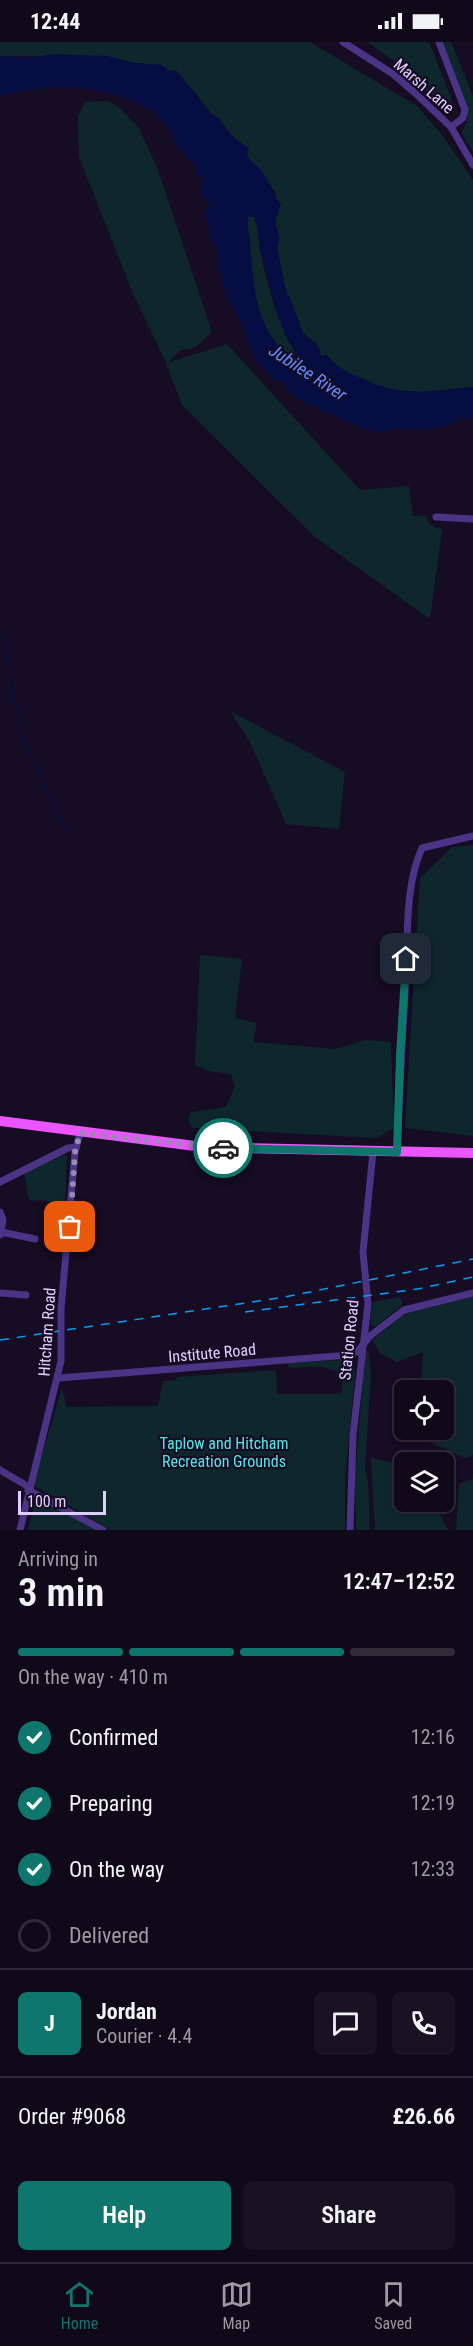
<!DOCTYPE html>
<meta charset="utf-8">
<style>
:root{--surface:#10091a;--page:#191223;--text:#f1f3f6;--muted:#9c9aa2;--line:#302a39;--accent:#0f766e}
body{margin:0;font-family:"Roboto Condensed",sans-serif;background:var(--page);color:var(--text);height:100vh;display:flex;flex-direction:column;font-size:22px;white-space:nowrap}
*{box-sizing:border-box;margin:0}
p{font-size:20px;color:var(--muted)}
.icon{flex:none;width:33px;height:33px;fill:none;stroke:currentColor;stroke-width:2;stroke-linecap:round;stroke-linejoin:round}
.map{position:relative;height:1488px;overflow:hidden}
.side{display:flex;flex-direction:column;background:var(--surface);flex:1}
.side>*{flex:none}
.controls{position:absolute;left:394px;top:1338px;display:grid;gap:12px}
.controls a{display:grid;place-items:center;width:60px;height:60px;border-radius:9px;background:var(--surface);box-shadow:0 3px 9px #0003,0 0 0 2px var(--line);font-size:30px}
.scale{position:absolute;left:18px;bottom:15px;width:88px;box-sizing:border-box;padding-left:6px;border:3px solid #e0ceff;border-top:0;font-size:16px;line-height:21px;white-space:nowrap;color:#e0ceff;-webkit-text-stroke:4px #160c23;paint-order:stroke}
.pin{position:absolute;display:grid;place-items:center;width:51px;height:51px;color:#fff;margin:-26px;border-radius:12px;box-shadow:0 3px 9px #0006}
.courier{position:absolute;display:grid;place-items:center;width:60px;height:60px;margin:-30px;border:4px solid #0f766e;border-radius:50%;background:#fff;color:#222;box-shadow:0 2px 8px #0007}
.overview em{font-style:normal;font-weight:600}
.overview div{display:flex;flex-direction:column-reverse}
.overview{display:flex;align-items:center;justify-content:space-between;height:102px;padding:0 18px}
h1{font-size:39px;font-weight:600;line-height:45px}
.bar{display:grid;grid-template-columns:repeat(4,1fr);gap:9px 6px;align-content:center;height:72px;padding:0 18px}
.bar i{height:8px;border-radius:4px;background:var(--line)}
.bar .selected{background:var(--accent)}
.bar p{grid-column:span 4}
.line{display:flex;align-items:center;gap:15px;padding:0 18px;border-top:2px solid var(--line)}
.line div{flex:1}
.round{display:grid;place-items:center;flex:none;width:63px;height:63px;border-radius:9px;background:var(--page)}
ol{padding:0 18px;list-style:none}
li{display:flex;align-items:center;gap:18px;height:66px}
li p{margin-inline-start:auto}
li .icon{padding:6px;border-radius:50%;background:var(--accent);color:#fff;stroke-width:4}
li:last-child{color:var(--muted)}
li i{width:33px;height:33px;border:3px solid var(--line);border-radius:50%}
.button{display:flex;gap:12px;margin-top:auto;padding:12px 18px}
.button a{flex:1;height:69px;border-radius:9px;background:var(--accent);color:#fff;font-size:24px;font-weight:600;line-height:69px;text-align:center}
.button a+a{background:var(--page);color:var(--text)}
.status{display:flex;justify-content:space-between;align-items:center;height:42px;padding:0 30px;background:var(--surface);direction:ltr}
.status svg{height:16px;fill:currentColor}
.dock{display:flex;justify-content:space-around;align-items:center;height:84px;border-top:2px solid var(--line);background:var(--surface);font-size:16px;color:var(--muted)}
.dock a{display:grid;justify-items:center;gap:3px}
.dock .selected{color:var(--accent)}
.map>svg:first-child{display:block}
.green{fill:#0e272d}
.water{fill:#060d42;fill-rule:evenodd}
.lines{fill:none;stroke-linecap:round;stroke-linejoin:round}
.stream{stroke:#060d42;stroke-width:1.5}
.minor{stroke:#4b3386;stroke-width:7}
.primary{stroke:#ea55ff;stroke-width:10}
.rail{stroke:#00a2f9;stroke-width:1.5;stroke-dasharray:9 8;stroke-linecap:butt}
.done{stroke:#998ab2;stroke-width:6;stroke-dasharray:0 10.8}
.route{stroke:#0f766e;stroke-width:8}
.labels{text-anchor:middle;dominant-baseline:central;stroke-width:4.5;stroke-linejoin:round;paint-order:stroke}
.street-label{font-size:16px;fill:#e0ceff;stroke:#160c23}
.park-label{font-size:16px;fill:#51e8e8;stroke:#160c23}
.water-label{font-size:18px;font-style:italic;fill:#5c8bff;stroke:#160c23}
</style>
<div class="status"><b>12:44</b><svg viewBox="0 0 49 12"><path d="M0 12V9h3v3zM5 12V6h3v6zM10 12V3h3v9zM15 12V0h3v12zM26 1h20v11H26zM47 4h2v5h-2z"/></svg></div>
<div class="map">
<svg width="473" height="1488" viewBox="0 0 473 1488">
<rect width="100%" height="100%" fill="#160c23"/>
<!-- green -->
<g class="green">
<path d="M 0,0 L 310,0 L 417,64 L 443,94 L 473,138 L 473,345 C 427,349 404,357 360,336 C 346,329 337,326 327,313 L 321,314 L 319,305 L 303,290 L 285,245 L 277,205 L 275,149 C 265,140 264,129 251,121 L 191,46 L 161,23 L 135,21 L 107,14 L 0,14 Z"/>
<polygon points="367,0 429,0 452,58 445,65 394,19"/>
<polygon points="440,0 451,0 473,54 473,110 461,91 467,80 468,68"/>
<polygon points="108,59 120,66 139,86 158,128 212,290 195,306 180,308 167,321 227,302 360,448 409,444 413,474 426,474 430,483 442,488 430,577 315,495 182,363 166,321 132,249 79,115 78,74 85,60"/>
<path d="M 248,174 L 254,175 C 259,186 258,196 260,207 C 265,236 279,287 296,311 L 294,316 C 255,293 253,242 250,202 C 250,193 246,183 248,174 Z"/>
<polygon points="230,669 345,730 339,787 286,782 250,700"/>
<polygon points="473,803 473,1094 405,1086 420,836 452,805"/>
<polygon points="200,913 242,917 235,976 257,981 253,1000 335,1007 365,998 391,1000 394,1086 376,1096 192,1086 188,1077 191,1070 226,1065 235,1044 231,1032 209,1029 195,1023"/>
<polygon points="67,1112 65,1160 29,1158 24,1131"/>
<polygon points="473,1254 473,1413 465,1416 418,1395 419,1388 444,1388 444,1348 421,1348 423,1310 397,1320 380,1311 372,1298 406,1271"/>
<polygon points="400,1255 403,1262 378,1283 372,1285 370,1277 373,1260"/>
<polygon points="368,1308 371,1331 365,1427 368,1439 370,1488 356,1488 355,1435 365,1310"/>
<path d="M 343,1318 L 354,1319 L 355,1333 L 345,1436 L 345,1488 L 110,1488 L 33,1443 L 62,1346 L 67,1365 L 158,1364 L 163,1339 L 176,1338 L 177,1335 L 276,1328 L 277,1352 L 341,1352 L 343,1334 C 328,1321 308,1325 289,1326 L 288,1321 Z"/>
<path d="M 371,1416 L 405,1423 L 405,1460 C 433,1460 436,1463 448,1488 L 375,1488 Z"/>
<polygon points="473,1437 473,1488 456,1488 459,1442"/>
<polygon points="36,1456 96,1488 28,1488"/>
</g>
<!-- water -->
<path class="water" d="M 53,12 L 107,14 L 135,21 L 161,23 L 169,29 L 176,28 L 211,72 L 218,75 L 231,93 L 249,107 L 247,113 C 251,121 259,124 264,132 C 270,141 273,153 281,162 L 275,181 L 280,196 L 277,205 L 285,245 L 303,290 L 310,299 L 315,299 L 321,314 L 327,313 C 337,326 346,329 361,336 C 402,356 430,349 473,345 L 473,376 L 460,377 L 453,382 L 435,387 L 392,387 L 381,391 L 359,385 L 303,360 L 292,352 L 282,340 L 274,338 L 259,323 L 251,308 L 240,278 L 227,256 L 218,225 L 217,207 L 210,195 L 208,178 L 203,174 L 210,160 L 204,159 L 200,149 L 204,136 L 197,134 C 195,120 185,115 178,106 C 176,102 175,97 173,93 C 171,89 152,69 148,67 C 105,41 47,41 0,54 L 0,14 L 29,16 ZM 248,174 L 254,175 C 259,187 258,199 261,211 C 271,244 276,283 296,311 L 294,316 C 255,293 253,241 250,202 C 250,193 246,183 248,174 Z"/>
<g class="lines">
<!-- stream -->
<polyline class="stream" points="0,588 7,607 20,689 67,791"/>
<!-- minor -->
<g class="minor">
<polyline points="343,0 393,32 414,50 451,85 473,123"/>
<polyline points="439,0 465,68 463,76 451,85"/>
<polyline points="436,475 473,477"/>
<path d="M 397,1110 C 399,1050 403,991 406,932 C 408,892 405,843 422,806 L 473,794"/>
<polyline points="0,1140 68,1106 76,1105"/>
<polyline points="0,1170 3,1178 0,1193"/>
<polyline points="1,1190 35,1197"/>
<polyline points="0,1251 26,1253"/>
<polyline points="59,1336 349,1313 357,1310 370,1294 404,1268 473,1251"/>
<polyline points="0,1428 29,1445"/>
<polyline points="28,1448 103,1488"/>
<polyline points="20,1488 61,1319 61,1267 75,1110 80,1091"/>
<polyline points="350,1488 353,1393 368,1262 363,1210 373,1110"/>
</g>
<!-- primary -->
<polyline class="primary" points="0,1079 203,1105 473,1111"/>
<!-- rail -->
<g class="rail">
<polyline points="245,1270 418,1247 473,1235"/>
<polyline points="0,1298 285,1255 473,1217"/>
</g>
</g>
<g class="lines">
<!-- done -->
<polyline class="done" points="70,1185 75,1110 80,1091 223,1106"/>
<!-- route -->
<polyline class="route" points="223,1106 397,1110 400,1014 406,917"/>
</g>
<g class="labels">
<!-- street labels -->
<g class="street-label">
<text transform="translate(424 44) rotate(41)">Marsh Lane</text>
<text transform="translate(47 1290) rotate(-86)">Hitcham Road</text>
<text transform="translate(349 1298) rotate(-84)">Station Road</text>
<text transform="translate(212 1311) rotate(-5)">Institute Road</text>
</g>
<!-- park labels -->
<g class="park-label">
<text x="224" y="1401">Taplow and Hitcham<tspan x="224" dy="18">Recreation Grounds</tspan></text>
</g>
<!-- water labels -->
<g class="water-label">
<text transform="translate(308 330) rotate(33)">Jubilee River</text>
</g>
</g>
</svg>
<div class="controls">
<a><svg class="icon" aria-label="locate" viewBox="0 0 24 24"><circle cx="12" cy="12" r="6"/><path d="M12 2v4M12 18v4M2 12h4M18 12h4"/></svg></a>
<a><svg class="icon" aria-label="layers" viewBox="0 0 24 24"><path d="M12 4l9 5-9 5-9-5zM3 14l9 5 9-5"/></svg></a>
</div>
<div class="scale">100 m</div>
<div class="pin" style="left:70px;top:1185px;background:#ea580c"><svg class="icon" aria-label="bag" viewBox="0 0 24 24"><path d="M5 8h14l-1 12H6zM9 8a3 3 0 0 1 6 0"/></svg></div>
<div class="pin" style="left:406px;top:917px;background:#1f2937"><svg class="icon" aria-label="home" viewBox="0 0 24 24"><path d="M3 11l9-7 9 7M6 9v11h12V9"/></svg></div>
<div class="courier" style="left:223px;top:1106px"><svg class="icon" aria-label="car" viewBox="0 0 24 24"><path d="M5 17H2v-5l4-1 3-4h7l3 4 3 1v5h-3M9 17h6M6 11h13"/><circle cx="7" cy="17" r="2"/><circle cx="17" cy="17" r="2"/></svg></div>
</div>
<section class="side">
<div class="overview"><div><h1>3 min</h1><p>Arriving in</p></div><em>12:47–12:52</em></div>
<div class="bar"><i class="selected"></i><i class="selected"></i><i class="selected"></i><i></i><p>On the way · 410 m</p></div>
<ol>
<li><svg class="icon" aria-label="check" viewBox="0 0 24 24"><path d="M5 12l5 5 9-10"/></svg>Confirmed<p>12:16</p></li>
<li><svg class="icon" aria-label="check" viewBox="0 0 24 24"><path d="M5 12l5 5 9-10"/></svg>Preparing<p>12:19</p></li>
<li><svg class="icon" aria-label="check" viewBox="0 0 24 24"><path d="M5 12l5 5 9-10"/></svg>On the way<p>12:33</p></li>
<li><i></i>Delivered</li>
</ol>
<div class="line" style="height:108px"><b class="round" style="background:var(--accent);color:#fff">J</b><div><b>Jordan</b><p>Courier · 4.4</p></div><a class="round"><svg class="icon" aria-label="chat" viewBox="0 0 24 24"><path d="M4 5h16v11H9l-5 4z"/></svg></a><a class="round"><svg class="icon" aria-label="phone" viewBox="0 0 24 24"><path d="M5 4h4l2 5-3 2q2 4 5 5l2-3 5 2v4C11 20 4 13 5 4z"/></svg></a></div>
<div class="line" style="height:78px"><div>Order #9068</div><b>£26.66</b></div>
<div class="button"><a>Help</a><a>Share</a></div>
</section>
<nav class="dock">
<a class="selected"><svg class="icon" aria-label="home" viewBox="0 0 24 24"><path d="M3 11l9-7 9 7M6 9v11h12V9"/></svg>Home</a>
<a><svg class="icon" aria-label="map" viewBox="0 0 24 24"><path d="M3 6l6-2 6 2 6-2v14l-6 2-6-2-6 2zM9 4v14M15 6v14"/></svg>Map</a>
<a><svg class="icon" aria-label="saved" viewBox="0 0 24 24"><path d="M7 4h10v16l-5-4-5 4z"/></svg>Saved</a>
</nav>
